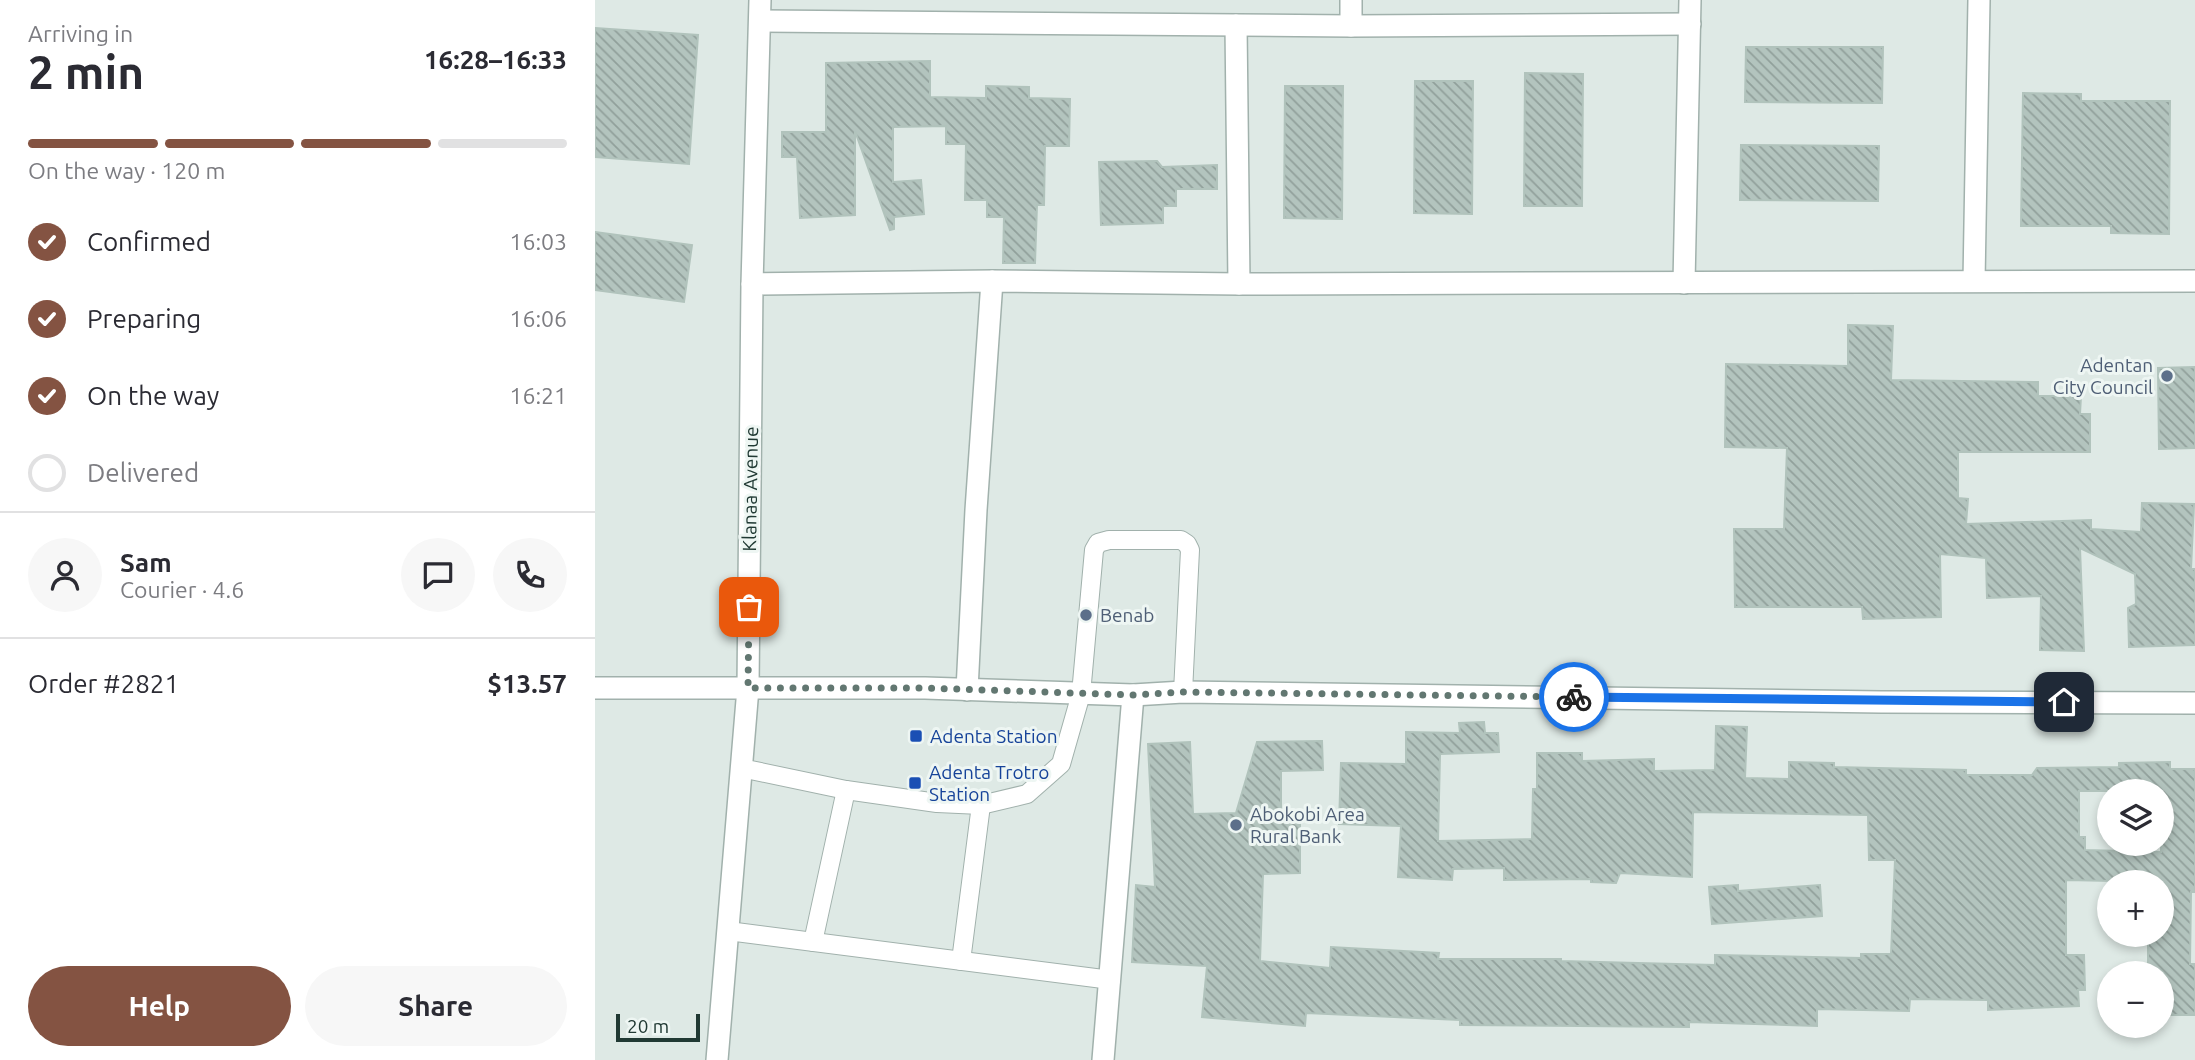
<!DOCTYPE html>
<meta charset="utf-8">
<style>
:root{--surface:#fff;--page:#f7f7f7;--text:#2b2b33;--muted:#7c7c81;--line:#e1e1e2;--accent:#845342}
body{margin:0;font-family:Ubuntu,sans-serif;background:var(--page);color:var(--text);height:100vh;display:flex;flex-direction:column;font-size:26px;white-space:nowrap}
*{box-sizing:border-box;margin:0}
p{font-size:23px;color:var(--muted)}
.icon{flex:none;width:38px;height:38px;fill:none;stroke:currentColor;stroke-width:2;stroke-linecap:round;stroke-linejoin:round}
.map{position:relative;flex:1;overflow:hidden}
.sheet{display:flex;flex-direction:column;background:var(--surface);width:595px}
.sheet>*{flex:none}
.controls{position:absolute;left:1502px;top:779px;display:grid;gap:14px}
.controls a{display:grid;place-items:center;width:77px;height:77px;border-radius:50%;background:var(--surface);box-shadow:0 4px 10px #0003;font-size:35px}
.scale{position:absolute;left:21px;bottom:18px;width:84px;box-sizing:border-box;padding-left:7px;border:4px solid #203933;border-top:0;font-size:19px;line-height:24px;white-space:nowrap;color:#203933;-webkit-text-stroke:5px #eef6f3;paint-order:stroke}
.pin{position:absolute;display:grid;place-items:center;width:60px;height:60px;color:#fff;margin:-30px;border-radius:14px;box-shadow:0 4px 10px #0006}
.courier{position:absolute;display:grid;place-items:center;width:70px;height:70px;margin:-35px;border:5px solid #1a73e8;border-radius:50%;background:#fff;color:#222;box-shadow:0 2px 9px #0007}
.head em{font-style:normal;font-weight:600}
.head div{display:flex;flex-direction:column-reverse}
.head{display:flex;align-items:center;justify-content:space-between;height:119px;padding:0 28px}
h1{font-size:46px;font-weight:600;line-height:52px}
.bar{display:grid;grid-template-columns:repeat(4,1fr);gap:10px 7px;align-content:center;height:84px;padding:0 28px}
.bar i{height:9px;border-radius:5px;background:var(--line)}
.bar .active{background:var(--accent)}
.bar p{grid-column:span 4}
.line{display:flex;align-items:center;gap:18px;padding:0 28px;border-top:2px solid var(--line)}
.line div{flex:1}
.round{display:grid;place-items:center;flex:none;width:74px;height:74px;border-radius:37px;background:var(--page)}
ol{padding:0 28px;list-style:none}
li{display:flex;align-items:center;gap:21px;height:77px}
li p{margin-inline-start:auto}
li .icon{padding:7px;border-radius:50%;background:var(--accent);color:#fff;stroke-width:4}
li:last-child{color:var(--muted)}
li i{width:38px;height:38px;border:4px solid var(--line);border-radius:50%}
.button{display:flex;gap:14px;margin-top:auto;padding:14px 28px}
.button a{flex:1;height:80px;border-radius:42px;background:var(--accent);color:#fff;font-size:28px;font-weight:600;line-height:80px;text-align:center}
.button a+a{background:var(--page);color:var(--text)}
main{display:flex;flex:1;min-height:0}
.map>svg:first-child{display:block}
.building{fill:url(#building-back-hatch);stroke:#b1c3bc;stroke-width:2;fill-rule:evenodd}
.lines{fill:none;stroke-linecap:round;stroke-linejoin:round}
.service-casing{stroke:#a1b1ac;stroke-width:20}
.minor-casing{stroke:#a1b1ac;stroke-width:24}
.tertiary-casing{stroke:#a1b1ac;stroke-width:24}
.service{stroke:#fff;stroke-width:18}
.minor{stroke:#fff;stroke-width:21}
.tertiary{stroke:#fff;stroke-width:21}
.done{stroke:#627771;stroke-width:7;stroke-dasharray:0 12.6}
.route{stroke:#1a73e8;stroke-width:9}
.service-dot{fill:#5c6f8a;stroke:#eef6f3;stroke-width:2.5}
.transit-dot{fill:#1a4fb4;stroke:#eef6f3;stroke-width:2.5}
.labels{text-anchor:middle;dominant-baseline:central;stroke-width:6;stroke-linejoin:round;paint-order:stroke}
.service-label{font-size:19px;fill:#4e5e75;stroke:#eef6f3;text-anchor:start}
.street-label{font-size:19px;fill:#203933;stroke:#eef6f3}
.transit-label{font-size:19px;fill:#164399;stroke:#eef6f3;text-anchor:start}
</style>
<main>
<section class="sheet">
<div class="head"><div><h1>2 min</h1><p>Arriving in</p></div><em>16:28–16:33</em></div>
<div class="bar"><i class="active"></i><i class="active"></i><i class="active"></i><i></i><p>On the way · 120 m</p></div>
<ol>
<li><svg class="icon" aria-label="check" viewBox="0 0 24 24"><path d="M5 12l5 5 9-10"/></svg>Confirmed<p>16:03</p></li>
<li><svg class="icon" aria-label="check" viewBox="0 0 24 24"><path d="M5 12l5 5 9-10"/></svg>Preparing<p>16:06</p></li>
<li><svg class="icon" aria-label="check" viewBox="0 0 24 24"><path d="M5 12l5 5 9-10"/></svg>On the way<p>16:21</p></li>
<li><i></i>Delivered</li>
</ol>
<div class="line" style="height:126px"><a class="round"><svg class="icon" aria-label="person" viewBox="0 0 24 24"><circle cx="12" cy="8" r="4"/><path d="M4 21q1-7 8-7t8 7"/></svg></a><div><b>Sam</b><p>Courier · 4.6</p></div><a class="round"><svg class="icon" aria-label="chat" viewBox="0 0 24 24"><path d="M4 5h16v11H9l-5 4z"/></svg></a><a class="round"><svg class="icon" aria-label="phone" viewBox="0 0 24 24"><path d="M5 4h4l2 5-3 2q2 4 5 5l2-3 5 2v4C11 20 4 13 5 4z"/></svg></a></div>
<div class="line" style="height:91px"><div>Order #2821</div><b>$13.57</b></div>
<div class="button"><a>Help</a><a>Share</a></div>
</section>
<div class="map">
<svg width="1600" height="1060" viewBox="0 0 1600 1060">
<defs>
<pattern id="building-back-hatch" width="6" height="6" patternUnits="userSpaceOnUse" patternTransform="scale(1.75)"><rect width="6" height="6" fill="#b3c4be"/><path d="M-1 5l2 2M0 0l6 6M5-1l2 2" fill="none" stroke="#91a09b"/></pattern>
</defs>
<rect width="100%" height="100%" fill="#dee9e5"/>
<!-- building -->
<g class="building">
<polygon points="0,28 103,35 94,164 0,157"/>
<polygon points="1151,47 1288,47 1287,103 1150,102"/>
<polygon points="335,61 335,97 391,98 391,86 434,87 434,98 475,99 474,146 450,146 449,205 442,205 440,263 408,263 409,217 392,217 392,200 370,200 371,144 351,144 351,126 298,127 298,182 326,180 329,214 299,217 299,229 295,230 260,131 260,215 205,218 202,157 187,157 187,132 231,132 231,63"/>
<polygon points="930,73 988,74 987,206 929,206"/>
<polygon points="820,81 878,81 877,214 819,213"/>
<polygon points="690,86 748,86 747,219 689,218"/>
<polygon points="1428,93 1486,94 1486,101 1575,101 1574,234 1516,233 1516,226 1426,226"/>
<polygon points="1146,145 1284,146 1283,201 1145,200"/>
<polygon points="562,161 567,167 622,165 622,189 581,189 581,206 568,206 568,223 506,225 504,162"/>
<polygon points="0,232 97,245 89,302 0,290"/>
<polygon points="1253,325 1298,326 1296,380 1443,382 1443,396 1486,396 1485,414 1495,414 1495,452 1363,452 1363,498 1373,499 1371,524 1496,520 1496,529 1546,532 1547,503 1599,504 1596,569 1600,569 1600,645 1534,647 1533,608 1541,604 1540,574 1485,548 1489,651 1445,650 1446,596 1392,598 1391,558 1345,554 1346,617 1268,619 1267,607 1140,607 1139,529 1189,529 1192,448 1130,447 1131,364 1253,366"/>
<polygon points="1600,367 1600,448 1564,449 1563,368"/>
<path d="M 889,722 L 890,733 L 903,733 L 904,752 L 845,754 L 843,841 L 937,839 L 938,789 L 942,789 L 942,753 L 987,753 L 987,761 L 1059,759 L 1059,771 L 1120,770 L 1121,726 L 1152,727 L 1150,778 L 1194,779 L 1194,762 L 1239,763 L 1239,767 L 1371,770 L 1371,775 L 1437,775 L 1442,768 L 1524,767 L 1524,763 L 1575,762 L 1575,769 L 1600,769 L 1600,892 L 1596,892 L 1595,964 L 1600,964 L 1600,1015 L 1566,1015 L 1566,973 L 1553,973 L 1553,934 L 1566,934 L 1566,882 L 1471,880 L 1471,955 L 1489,955 L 1490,990 L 1483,990 L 1484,1006 L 1393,1010 L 1393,1000 L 1315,999 L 1314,1011 L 1222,1009 L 1222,1026 L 1094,1022 L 1094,1027 L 865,1025 L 865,1020 L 711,1013 L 710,1026 L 607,1017 L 612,966 L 537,962 L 541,885 L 560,887 L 553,744 L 595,742 L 598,814 L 641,813 L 662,742 L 727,741 L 728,770 L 686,771 L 686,816 L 705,816 L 705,873 L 668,874 L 665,961 L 735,968 L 736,947 L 844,953 L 843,959 L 966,959 L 966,961 L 1120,965 L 1120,955 L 1266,958 L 1266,954 L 1296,954 L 1300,860 L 1274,860 L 1273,815 L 1098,812 L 1097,877 L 1025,873 L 1021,883 L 996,882 L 996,879 L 909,880 L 909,868 L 858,869 L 857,880 L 803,877 L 806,826 L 744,824 L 746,763 L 811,764 L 811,732 L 865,733 L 864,723 ZM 1484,791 L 1566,791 L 1566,852 L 1490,850 L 1490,837 L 1484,837 Z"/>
<polygon points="1143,885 1143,891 1225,885 1227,916 1117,924 1114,887"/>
</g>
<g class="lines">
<!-- service casing -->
<g class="service-casing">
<g id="service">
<polyline points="146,768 251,790 342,803 386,805 432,794 466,764 486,694 499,550 503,543 514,540 586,540 592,544 595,550 588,692"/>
<polyline points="133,931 516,980"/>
<polyline points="218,942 251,790"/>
<polyline points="366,961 386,805"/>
</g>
</g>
<!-- minor casing -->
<g class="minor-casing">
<g id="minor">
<polyline points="165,21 756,26 1095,24"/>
<polyline points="641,25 644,284"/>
<polyline points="756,26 756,0"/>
<polyline points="1379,281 1384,0"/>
<polyline points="1089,283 1095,0"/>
<polyline points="157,284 397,281 644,284 1600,281"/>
<polyline points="372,690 381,510 397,281"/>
<polyline points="122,1060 153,688 157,284 165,0"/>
<polyline points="508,1060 538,695"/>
</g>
</g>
<!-- tertiary casing -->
<g class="tertiary-casing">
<polyline id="tertiary" points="0,688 330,688 538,695 588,692 1286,702 1600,703"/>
</g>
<!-- service -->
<use href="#service" class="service"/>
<!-- minor -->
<use href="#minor" class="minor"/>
<!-- tertiary -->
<use href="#tertiary" class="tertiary"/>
</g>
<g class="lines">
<!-- done -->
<polyline class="done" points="154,607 153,688 330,688 538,695 589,692 979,697"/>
<!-- route -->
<polyline class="route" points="979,697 1469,702"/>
</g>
<!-- markers -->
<g class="service-dot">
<circle cx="1572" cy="376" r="7"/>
<circle cx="491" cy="615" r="7"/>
<circle cx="641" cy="825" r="7"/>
</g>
<g class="transit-dot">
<rect x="314" y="729" width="14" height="14" rx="3.5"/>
<rect x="313" y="776" width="14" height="14" rx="3.5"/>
</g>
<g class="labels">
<!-- service labels -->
<g class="service-label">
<text x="1558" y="365" text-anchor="end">Adentan<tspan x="1558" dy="22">City Council</tspan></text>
<text x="505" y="615">Benab</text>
<text x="655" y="814">Abokobi Area<tspan x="655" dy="22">Rural Bank</tspan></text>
</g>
<!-- street labels -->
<g class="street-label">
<text transform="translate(155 489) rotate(-89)">Klanaa Avenue</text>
</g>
<!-- transit labels -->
<g class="transit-label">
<text x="335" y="736">Adenta Station</text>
<text x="334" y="772">Adenta Trotro<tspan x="334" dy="22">Station</tspan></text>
</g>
</g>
</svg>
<div class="controls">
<a><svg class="icon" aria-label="layers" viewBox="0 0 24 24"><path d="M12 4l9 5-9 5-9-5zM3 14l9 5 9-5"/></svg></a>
<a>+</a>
<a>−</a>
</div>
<div class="scale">20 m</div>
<div class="pin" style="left:154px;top:607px;background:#ea580c"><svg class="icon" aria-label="bag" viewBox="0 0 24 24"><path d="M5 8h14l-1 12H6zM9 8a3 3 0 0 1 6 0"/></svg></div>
<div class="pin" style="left:1469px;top:702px;background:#1f2937"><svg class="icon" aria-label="home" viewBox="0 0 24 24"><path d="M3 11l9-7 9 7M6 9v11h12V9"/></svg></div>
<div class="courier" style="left:979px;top:697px"><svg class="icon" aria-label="bike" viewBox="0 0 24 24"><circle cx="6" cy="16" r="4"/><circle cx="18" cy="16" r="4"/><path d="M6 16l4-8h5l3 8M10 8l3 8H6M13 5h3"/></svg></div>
</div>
</main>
